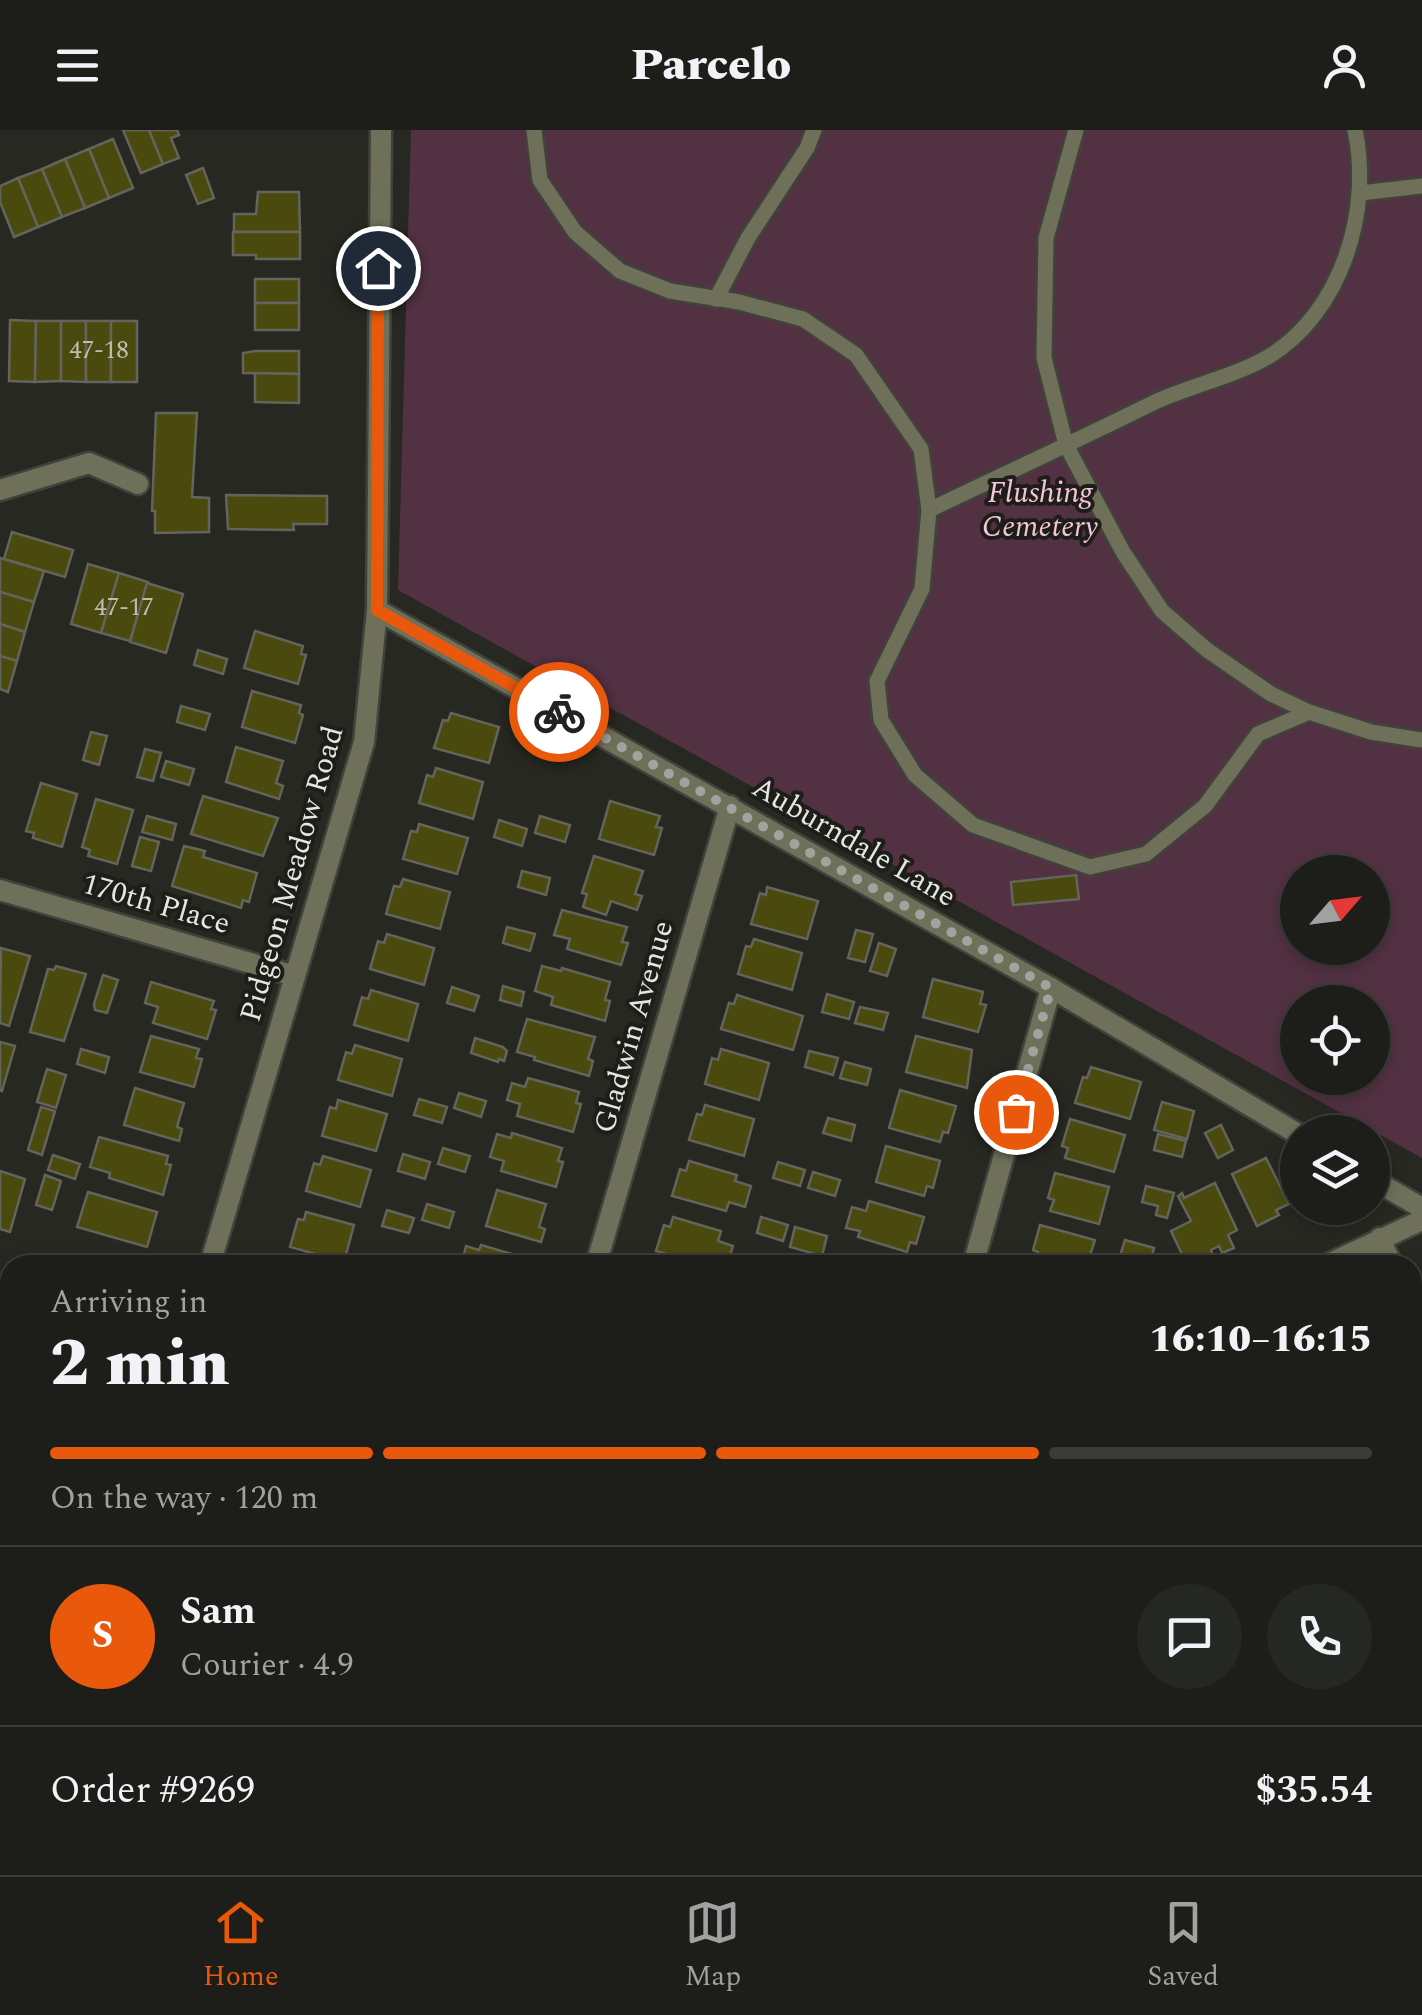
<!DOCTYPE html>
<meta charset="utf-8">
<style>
:root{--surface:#1d1e19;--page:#252722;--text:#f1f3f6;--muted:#a0a2a2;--line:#3b3c38;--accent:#ea580c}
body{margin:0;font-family:Spectral,serif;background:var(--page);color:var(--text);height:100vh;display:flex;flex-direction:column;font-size:38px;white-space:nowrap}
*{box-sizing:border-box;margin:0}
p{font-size:32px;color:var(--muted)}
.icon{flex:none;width:55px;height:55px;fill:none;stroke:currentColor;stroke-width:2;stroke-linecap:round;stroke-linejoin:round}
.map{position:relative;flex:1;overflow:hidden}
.sheet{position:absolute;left:0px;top:1125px;width:1422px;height:620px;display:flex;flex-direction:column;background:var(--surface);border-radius:30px 30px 0 0;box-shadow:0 5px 15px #0003,0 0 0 2px var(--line)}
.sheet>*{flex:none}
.needle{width:65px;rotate:62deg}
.tools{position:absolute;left:1280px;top:725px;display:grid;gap:20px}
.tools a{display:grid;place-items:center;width:110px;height:110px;border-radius:50%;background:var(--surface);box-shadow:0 5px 15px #0003,0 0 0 2px var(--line);font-size:50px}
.pin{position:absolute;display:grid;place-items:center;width:85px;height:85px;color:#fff;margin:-42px;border:5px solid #fff;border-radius:50%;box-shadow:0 2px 10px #0007}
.courier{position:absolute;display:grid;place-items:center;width:100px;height:100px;margin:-50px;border:8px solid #ea580c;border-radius:50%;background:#fff;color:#222;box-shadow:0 2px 12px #0007}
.overview em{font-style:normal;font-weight:800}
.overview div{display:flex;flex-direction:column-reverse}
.overview{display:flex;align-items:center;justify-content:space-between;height:170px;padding:0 50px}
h1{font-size:65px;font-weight:800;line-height:75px}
.bar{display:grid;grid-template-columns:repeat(4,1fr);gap:15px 10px;align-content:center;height:120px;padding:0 50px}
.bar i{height:12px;border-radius:8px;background:var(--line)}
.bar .active{background:var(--accent)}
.bar p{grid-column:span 4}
.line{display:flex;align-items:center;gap:25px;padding:0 50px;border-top:2px solid var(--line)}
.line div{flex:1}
.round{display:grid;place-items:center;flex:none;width:105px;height:105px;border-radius:52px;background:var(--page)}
header{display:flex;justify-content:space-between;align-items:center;height:130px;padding:0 50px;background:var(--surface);font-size:45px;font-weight:800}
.menu{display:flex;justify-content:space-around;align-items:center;height:140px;border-top:2px solid var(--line);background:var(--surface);font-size:28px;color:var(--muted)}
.menu a{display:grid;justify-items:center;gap:5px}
.menu .active{color:var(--accent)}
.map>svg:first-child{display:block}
.green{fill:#523142;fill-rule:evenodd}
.building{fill:#4a4a0f;stroke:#63645c;stroke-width:2.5}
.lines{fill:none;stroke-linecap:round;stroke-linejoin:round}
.service-casing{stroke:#42423c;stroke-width:20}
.minor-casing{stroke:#42423c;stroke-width:25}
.service{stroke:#6f7059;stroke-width:15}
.minor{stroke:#6f7059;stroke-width:20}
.done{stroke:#a2a39e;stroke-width:10;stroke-dasharray:0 18}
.route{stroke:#ea580c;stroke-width:12}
.labels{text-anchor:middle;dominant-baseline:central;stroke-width:8;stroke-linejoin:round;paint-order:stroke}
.number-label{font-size:25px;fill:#bebeac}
.park-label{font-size:30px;font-style:italic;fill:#f5c3db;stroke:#1e1e18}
.street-label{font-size:30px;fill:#e5e5e1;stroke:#1e1e18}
</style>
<header><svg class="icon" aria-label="menu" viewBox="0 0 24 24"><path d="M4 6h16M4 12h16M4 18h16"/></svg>Parcelo<svg class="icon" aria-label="person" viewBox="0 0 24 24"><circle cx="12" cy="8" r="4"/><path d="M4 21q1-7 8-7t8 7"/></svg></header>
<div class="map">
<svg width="1422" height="1745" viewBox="0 0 1422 1745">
<rect width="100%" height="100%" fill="#272821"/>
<!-- green -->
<path class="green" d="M 411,0 L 1422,0 L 1422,1028 L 398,460 ZM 1298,742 L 1372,742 L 1372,818 L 1298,818 ZM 1298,872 L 1372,872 L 1372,948 L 1298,948 Z"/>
<!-- building -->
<g class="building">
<polygon points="123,0 149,0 163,34 141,43"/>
<polygon points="149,0 177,0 179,5 171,8 179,28 163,34"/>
<polygon points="113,9 133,58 109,68 89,19"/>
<polygon points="89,19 109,68 85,78 65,29"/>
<polygon points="65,29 85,78 62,87 42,39"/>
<polygon points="203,38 214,68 198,74 186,45"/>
<polygon points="42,39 62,87 38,97 18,48"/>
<polygon points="18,48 38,97 14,107 0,72 0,56"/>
<polygon points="258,62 299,62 300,102 234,102 234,84 256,84"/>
<polygon points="233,102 300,102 300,129 256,129 256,125 233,125"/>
<rect x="255" y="149" width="44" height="24"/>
<rect x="255" y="173" width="44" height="27"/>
<polygon points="10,190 36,191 35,252 9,251"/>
<polygon points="36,191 61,191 61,251 35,252"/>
<polygon points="61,191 86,191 86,252 61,251"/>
<rect x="86" y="191" width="25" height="61"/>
<rect x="111" y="191" width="26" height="61"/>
<polygon points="255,221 299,221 299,244 243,243 243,223"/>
<polygon points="255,243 299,244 299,273 255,272"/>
<polygon points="156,283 197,283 192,367 209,368 209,402 155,403 155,381 152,381"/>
<polygon points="226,365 327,366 327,394 293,394 294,400 228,399"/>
<polygon points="12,402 73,420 65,447 4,429"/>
<polygon points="0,428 44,441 34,472 0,462"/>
<polygon points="88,434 119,443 101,503 71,494"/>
<polygon points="119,443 148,452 130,511 101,503"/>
<polygon points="147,453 183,464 166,523 130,512"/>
<polygon points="0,462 34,472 25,502 0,494"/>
<polygon points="0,494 25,502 17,531 0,526"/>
<polygon points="255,501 303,516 301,524 306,525 298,554 244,538"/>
<polygon points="198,520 227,529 223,544 194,535"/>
<polygon points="0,526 17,531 8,562 0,559"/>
<polygon points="252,561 301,575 299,583 303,585 295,613 242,597"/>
<polygon points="181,576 210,584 205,600 177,592"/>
<polygon points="451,583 499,597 489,633 434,618 443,590 448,591"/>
<polygon points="91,602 107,606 99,635 83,630"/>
<polygon points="236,617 283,631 276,653 283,656 279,669 226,652"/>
<polygon points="145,619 161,623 153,651 137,647"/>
<polygon points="166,631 194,639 189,655 161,647"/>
<polygon points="436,638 483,652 473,689 419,673 427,645 433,647"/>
<polygon points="41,653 77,664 62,717 33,708 34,703 26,701"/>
<polygon points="203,666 278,688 263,726 191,704"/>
<polygon points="96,669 133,680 117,734 88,726 90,720 82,717"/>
<polygon points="610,671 660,686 656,697 662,698 654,725 599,709"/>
<polygon points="147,686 176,694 172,710 142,702"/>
<polygon points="540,686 570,695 565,712 535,703"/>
<polygon points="499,690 527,699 522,716 494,707"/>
<polygon points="419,694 468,708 457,744 403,729 411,701 417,702"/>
<polygon points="140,707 159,712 151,741 132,736"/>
<polygon points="184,716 205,721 203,727 257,743 249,772 243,770 241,778 172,756"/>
<polygon points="594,726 643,741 635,764 642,766 637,780 611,771 606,785 583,777 587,764 582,763"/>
<polygon points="522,741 550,748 546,765 518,757"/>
<polygon points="1076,745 1079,769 1013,775 1011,752"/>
<polygon points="403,749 450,762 440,799 386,784 394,756 400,757"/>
<polygon points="767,757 818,771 807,809 751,794 760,763 766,765"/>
<polygon points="562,780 627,797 622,812 628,813 621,835 567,819 570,809 554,805"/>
<polygon points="507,797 535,804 530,821 503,813"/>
<polygon points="856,800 873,804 865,832 848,828"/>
<polygon points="387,804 434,818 424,855 370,839 378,811 384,813"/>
<polygon points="754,809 802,823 792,860 738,844 746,816 751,817"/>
<polygon points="879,813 896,819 887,846 870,841"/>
<polygon points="1,818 30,826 9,896 0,893"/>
<polygon points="56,836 86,844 64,911 30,902 48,839 54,840"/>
<polygon points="542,836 561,841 562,838 610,852 605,870 610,871 605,891 551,875 553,867 535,861"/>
<polygon points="103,845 118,850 107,883 95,880 94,874"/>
<polygon points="933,849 983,862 980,874 986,875 978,902 923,887"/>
<polygon points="151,852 214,871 211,879 216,880 207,909 153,893 158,877 145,873"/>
<polygon points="503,856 524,862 521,876 500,870"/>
<polygon points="452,857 479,866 474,881 447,873"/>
<polygon points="371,860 418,874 408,911 354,895 362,867 368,869"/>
<polygon points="827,864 854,872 849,889 822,882"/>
<polygon points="737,865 803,886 793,920 721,899 729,873 734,874"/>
<polygon points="860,877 888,883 883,900 855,893"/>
<polygon points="527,889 595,907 588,929 593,931 589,946 534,930 535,927 517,922"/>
<polygon points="151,906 199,919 196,928 202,929 194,957 140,942"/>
<polygon points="916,906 972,920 967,958 906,942"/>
<polygon points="475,908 503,917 507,921 504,931 499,929 498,932 471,923"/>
<polygon points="0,912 15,916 2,961 0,960"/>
<polygon points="355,915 402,929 392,966 338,950 346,922 352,924"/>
<polygon points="81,919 109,927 105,943 77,934"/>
<polygon points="721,919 769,933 759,970 705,954 712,928 718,930"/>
<polygon points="809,921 838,928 833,945 805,937"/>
<polygon points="845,932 871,939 867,955 840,948"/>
<polygon points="1091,937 1141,952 1130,989 1075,973 1083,947 1087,948"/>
<polygon points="47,939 66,945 56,978 37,972"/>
<polygon points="528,948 579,962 576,973 581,974 573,1002 517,986 520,974 507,970 512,953 525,957"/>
<polygon points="135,958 184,973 177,997 182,999 179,1011 124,995"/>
<polygon points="900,960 956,976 948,1003 943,1002 940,1012 889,998"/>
<polygon points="459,963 486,971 481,987 454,978"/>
<polygon points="419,969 447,977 442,993 414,985"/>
<polygon points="338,970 387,984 376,1021 322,1006 330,977 336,979"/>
<polygon points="1162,972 1194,981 1187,1009 1154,1000"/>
<polygon points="705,975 754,989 744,1026 689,1010 697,984 702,985"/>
<polygon points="41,977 55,981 42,1025 28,1020"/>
<polygon points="828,988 855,995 851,1011 823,1003"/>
<polygon points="1070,989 1125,1005 1114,1042 1065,1028 1068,1018 1062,1016"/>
<polygon points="1221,995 1233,1020 1218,1028 1205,1003"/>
<polygon points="512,1003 562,1018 558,1031 563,1032 556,1057 501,1041 504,1031 490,1027 497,1004 511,1008"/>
<polygon points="1158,1004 1186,1011 1182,1027 1154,1020"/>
<polygon points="99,1007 168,1026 166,1034 171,1035 163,1065 109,1048 110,1043 90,1037"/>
<polygon points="886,1016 940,1031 933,1058 927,1056 924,1066 876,1052"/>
<polygon points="443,1018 470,1026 465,1042 438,1034"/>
<polygon points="403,1024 430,1032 425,1049 398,1041"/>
<polygon points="53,1025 80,1034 75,1049 48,1040"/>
<polygon points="323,1026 371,1040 360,1077 306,1061 314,1033 320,1035"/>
<polygon points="1266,1028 1289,1074 1276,1080 1279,1085 1257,1096 1232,1044"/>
<polygon points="689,1031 737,1045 735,1051 751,1056 745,1077 729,1072 726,1081 672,1066 680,1039 686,1041"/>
<polygon points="778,1032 805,1040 800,1056 773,1048"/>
<polygon points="0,1041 25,1049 10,1102 0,1099"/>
<polygon points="813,1042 840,1050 835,1066 808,1058"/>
<polygon points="1055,1043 1109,1057 1099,1094 1050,1081 1054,1070 1048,1068"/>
<polygon points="45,1045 61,1051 52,1080 36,1075"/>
<polygon points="1215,1053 1237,1100 1228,1105 1234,1118 1222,1123 1219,1116 1211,1120 1213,1125 1187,1135 1171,1101 1191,1091 1178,1066 1182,1063 1184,1068"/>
<polygon points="1146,1056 1174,1063 1167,1088 1156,1085 1158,1076 1142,1072"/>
<polygon points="497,1060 546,1074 539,1097 545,1099 541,1112 486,1096"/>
<polygon points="88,1062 157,1082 147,1117 77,1097"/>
<polygon points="869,1071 924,1087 916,1114 910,1112 907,1122 858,1107 860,1101 846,1098 852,1077 866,1081"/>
<polygon points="427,1074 454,1082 449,1098 422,1090"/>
<polygon points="387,1080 414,1088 409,1103 382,1096"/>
<polygon points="306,1082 354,1095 344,1132 290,1117 298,1089 304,1090"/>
<polygon points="673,1087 721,1101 718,1111 733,1116 728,1132 713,1128 711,1135 704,1135 656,1121 664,1095 670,1097"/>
<polygon points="761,1087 788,1095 783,1111 757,1103"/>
<polygon points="1040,1095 1095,1110 1087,1135 1035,1134 1038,1122 1033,1120"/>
<polygon points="795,1097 827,1106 822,1126 790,1117"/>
<polygon points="1125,1110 1154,1118 1150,1134 1120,1126"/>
<polygon points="481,1115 529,1129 527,1135 461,1135 466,1116 479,1120"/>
<polygon points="853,1125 887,1135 850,1135"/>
<polygon points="0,1217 10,1220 10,1251 0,1248"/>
<polygon points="1416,1351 1419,1359 1422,1358 1422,1391 1412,1396 1412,1353"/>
<polygon points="1422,1412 1422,1454 1412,1459 1412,1417"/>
<polygon points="0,1437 10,1440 10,1480 0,1477"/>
<polygon points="0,1498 10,1501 10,1540 3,1538 0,1550"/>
<polygon points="0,1559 10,1562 7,1599 0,1597"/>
<polygon points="1422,1576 1422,1595 1412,1600 1412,1581"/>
<polygon points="295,1735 358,1735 358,1736 340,1745 300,1745"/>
<polygon points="494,1735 547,1735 525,1745 498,1745"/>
<polygon points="735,1735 766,1735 771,1745 714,1745"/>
<polygon points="914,1735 948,1735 925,1745 919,1745"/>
<polygon points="1074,1735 1088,1735 1093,1745 1060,1745 1058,1742"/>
<polygon points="1140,1735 1181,1735 1186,1745 1126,1745 1125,1742"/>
<polygon points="1328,1735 1368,1735 1346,1745 1332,1745"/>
</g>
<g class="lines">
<!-- service casing -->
<g class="service-casing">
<g id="service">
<polyline points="534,0 540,50 575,102 620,141 670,161 739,172 803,189 856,225 921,319 929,380 922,459 877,551 881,590 915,645 973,695 1090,737 1146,724 1205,676 1258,604 1309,582 1371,602 1422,610"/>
<polyline points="1076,0 1046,108 1044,228 1066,315 1123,422 1162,481 1207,520 1271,564 1309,582"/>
<polyline points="1360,63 1422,56"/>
<polyline points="716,169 748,108 807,18 814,0"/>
<path d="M 929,380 C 1005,344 1080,309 1155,272 C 1192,255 1233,247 1268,227 C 1342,182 1372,81 1355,0"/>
</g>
</g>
<!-- minor casing -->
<g class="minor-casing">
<g id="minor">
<polyline points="0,360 89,333 138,354"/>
<polyline points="377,480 1051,858 1298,1004"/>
<polyline points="0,760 295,846"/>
<polyline points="1372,1049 1422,1078"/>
<polyline points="1380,1108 1392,1135"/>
<polyline points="210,1135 364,612 377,480 381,0"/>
<polyline points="596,1135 730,676"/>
<polyline points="973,1135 1051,858"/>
<polyline points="1326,1135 1422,1090"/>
<polyline points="0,1166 10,1166"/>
<polyline points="1412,1178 1422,1199"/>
<polyline points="429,1735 434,1745"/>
<polyline points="843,1735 848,1745"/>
<polyline points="1258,1735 1263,1745"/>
<polyline points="32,1745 35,1735"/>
<polyline points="154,1745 170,1735"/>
</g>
</g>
<!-- service -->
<use href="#service" class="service"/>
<!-- minor -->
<use href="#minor" class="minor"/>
</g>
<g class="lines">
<!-- done -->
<polyline class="done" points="559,582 1051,858 1016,982"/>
<!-- route -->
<polyline class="route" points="378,138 377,480 559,582"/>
</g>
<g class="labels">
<!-- number labels -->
<g class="number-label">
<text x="99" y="221">47-18</text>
<text x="124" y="478">47-17</text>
</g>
<!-- park labels -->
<g class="park-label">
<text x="1040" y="363">Flushing<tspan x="1040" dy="34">Cemetery</tspan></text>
</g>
<!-- street labels -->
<g class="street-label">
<text transform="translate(854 712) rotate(30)">Auburndale Lane</text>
<text transform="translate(292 744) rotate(-74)">Pidgeon Meadow Road</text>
<text transform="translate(156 774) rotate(16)">170th Place</text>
<text transform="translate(634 897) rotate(-74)">Gladwin Avenue</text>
</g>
</g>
</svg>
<div class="tools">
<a><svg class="needle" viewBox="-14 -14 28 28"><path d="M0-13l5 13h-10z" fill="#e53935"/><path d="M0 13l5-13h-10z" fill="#a0a2a2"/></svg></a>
<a><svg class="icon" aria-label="locate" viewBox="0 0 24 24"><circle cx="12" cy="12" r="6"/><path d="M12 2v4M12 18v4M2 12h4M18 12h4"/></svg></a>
<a><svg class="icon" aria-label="layers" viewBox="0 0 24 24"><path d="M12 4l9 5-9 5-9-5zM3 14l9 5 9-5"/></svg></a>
</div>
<div class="pin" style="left:1016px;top:982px;background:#ea580c"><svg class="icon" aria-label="bag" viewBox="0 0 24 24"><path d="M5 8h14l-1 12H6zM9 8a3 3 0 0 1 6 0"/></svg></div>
<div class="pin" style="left:378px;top:138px;background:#1f2937"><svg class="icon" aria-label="home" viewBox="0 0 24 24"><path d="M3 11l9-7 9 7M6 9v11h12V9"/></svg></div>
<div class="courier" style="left:559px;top:582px"><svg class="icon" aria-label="bike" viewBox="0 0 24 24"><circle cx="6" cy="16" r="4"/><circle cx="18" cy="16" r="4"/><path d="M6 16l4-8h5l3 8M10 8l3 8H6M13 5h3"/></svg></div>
<section class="sheet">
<div class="overview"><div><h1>2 min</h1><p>Arriving in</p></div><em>16:10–16:15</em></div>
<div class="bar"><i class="active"></i><i class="active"></i><i class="active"></i><i></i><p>On the way · 120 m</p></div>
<div class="line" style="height:180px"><b class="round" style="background:var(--accent);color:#fff">S</b><div><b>Sam</b><p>Courier · 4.9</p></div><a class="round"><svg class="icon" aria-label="chat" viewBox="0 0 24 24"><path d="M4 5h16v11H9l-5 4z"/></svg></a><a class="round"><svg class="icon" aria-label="phone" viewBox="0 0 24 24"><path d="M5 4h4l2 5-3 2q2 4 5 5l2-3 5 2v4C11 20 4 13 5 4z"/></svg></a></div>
<div class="line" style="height:130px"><div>Order #9269</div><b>$35.54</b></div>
</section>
</div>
<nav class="menu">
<a class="active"><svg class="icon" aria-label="home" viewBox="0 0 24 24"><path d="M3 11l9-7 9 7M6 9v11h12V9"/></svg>Home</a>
<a><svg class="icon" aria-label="map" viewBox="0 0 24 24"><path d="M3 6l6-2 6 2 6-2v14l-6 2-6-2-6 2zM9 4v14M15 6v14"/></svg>Map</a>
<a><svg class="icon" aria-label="saved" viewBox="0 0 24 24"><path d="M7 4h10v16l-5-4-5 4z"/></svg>Saved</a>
</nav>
